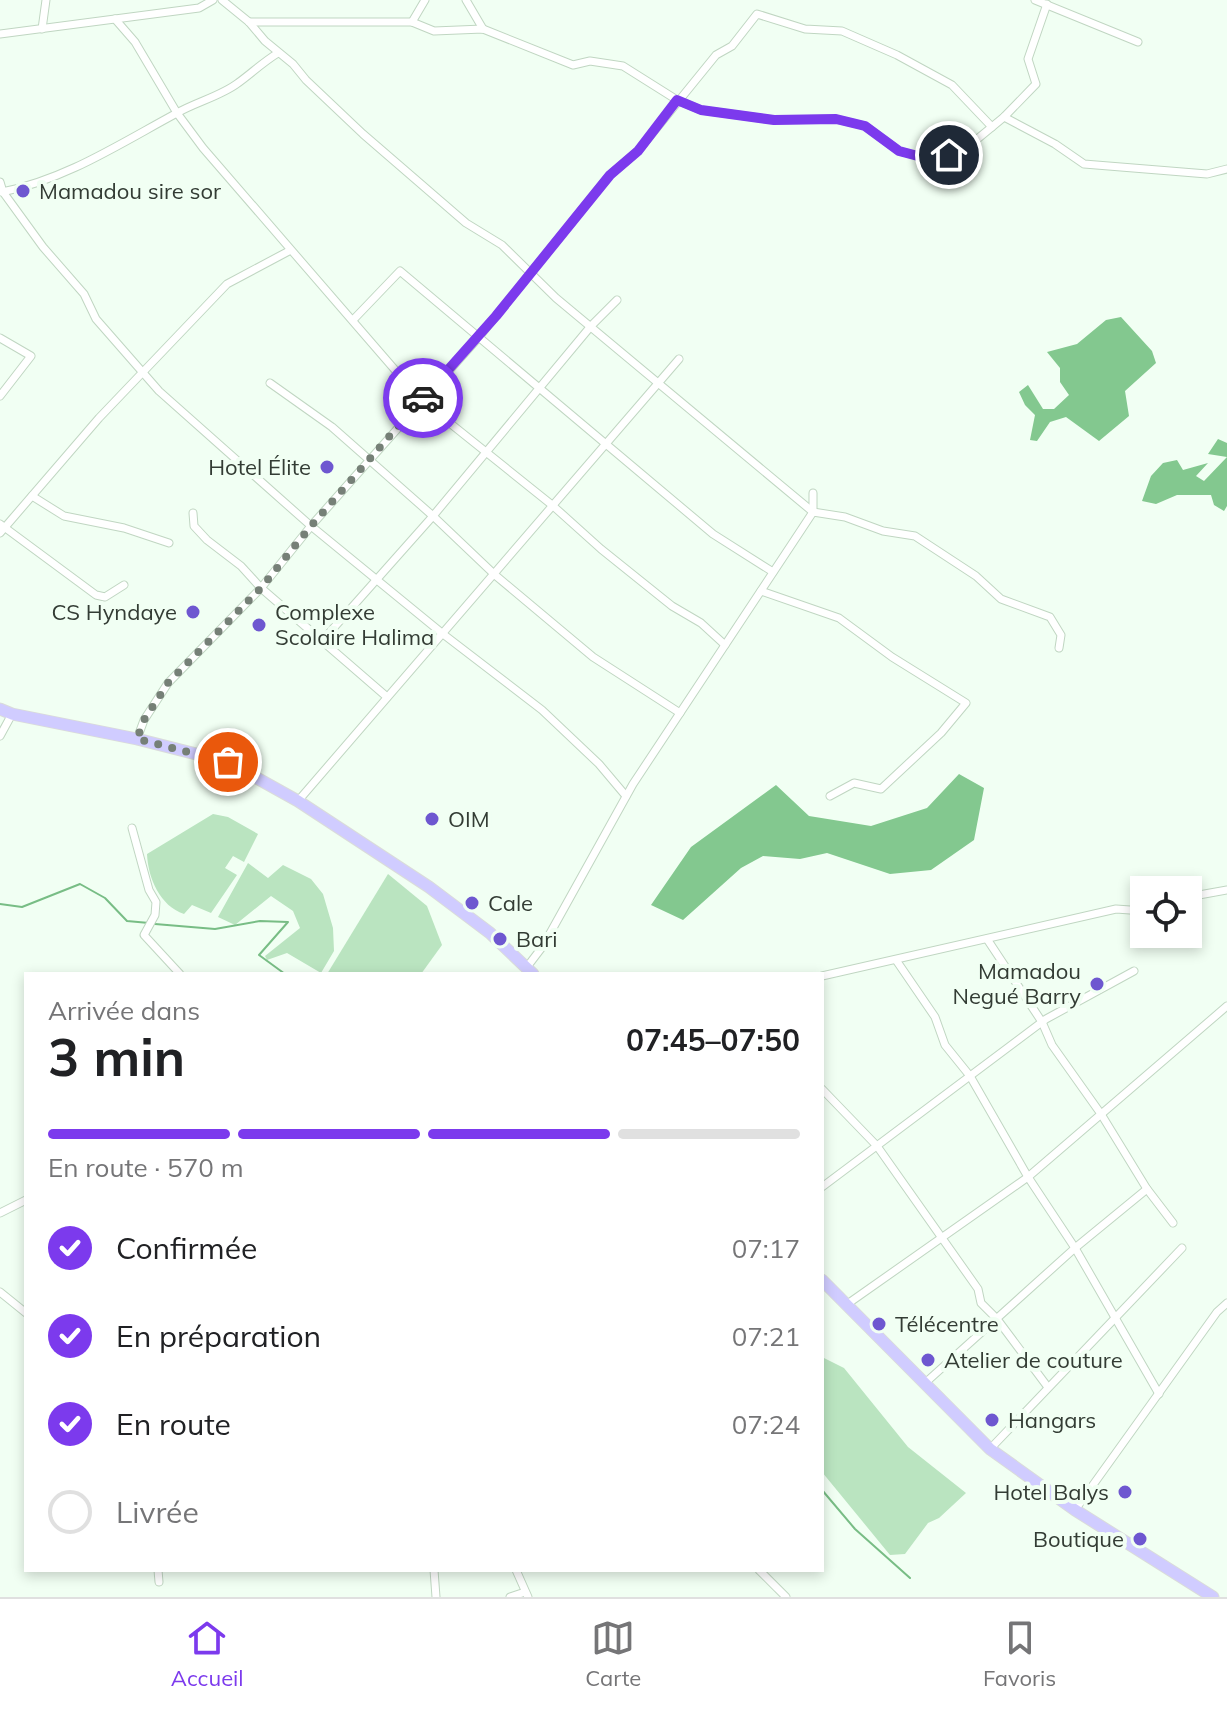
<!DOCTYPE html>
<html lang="fr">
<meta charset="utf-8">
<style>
:root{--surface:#fff;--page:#f2f2f2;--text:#202124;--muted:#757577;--line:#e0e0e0;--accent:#7c3aed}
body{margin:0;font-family:Mulish,sans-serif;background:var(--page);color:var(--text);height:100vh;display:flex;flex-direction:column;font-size:30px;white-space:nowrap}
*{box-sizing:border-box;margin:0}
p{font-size:26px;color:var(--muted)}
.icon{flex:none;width:44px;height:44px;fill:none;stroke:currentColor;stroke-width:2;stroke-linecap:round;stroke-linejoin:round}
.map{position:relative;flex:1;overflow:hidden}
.panel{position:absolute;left:24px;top:972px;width:800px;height:600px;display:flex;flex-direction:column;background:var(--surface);border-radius:0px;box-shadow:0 4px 12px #0003}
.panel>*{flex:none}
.buttons{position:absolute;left:1130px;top:876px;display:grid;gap:16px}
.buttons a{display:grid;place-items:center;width:72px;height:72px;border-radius:0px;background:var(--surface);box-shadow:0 4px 12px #0003;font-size:40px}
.pin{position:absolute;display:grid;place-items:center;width:68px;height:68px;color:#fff;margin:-34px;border:4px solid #fff;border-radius:50%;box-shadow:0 2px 8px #0007}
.courier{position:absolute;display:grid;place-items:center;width:80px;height:80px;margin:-40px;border:6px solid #7c3aed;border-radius:50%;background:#fff;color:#222;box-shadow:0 2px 10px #0007}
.summary em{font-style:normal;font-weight:700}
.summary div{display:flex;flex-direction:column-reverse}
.summary{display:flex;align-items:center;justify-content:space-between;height:136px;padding:0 24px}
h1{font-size:52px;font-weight:700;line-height:60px}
.bar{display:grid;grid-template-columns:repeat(4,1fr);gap:12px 8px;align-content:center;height:96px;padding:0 24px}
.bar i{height:10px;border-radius:6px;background:var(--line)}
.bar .selected{background:var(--accent)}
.bar p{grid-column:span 4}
ol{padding:0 24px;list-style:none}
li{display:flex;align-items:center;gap:24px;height:88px}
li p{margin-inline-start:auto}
li .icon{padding:8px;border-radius:50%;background:var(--accent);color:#fff;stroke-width:4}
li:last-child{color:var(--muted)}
li i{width:44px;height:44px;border:4px solid var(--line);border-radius:50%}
.menu{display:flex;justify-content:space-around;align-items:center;height:112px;border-top:2px solid var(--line);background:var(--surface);font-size:22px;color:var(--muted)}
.menu a{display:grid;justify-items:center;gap:4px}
.menu .selected{color:var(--accent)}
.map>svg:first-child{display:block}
.green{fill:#bae4c0}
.forest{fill:#83c88f}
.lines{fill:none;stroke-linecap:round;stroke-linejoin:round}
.stream{stroke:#78bd85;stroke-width:2}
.minor-casing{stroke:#c0d6c2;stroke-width:9}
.trunk-casing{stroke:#dadcda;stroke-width:13}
.minor{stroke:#fff;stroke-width:7}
.trunk{stroke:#d0ccff;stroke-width:11}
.done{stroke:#768077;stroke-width:8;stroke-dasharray:0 14.4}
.route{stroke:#7c3aed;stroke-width:10}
.poi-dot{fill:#6e57d0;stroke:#f1fff3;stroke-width:3}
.labels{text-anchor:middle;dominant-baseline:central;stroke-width:8;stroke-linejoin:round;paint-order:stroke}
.poi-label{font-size:22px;fill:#333c34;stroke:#f1fff3;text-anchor:start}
</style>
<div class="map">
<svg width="1227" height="1597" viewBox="0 0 1227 1597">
<rect width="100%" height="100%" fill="#f1fff3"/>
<!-- green -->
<g class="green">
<path d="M 213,814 L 228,817 L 258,834 L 244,862 L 233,856 L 225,868 L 237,875 L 211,913 L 192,905 L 184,914 C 160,906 148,878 147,854 Z"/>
<polygon points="248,863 268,878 283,865 311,879 323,894 333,928 334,951 321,973 287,953 267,960 265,956 300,928 293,911 271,896 235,925 218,917"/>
<polygon points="388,874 427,906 442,945 421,974 327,974"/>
<polygon points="822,1357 844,1368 908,1447 966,1493 939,1518 928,1523 905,1554 890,1555 822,1472"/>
</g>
<!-- forest -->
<g class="forest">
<polygon points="1121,317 1152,351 1156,363 1125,391 1129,416 1099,441 1066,417 1050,422 1037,441 1030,440 1035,415 1025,405 1019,392 1028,385 1043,409 1054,409 1069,395 1060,382 1060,368 1047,352 1077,344 1106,320"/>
<polygon points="1218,439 1227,443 1227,506 1224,511 1214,505 1211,495 1177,495 1156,504 1142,501 1151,476 1163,463 1177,460 1183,470 1208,463 1196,476 1204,481 1227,457 1208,454"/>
<polygon points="959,774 984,788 974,840 931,870 890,874 827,853 800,859 763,856 741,868 683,920 651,905 691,847 776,785 809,816 871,826 927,808"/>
</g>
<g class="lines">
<!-- stream -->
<g class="stream">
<polyline points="0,904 22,907 80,884 105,898 127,921 149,923"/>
<polyline points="155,924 215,929 260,921 288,922 259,955 285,974"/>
<polyline points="822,1490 855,1529 910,1578"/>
</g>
<!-- minor casing -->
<g class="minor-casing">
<g id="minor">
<polyline points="222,0 249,22 265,41 293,64 306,80 363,134 466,223 502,245 556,298 813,512 845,517 883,531 915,536 976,576 1001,599 1050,617 1061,635 1059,648"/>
<polyline points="466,0 483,29"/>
<polyline points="1035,0 1138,42"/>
<polyline points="115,19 135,42 177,113 203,148 421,400 552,505 601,549 672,606 701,623 725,645"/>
<polyline points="249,22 412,22 434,31 483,29 573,65 590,61 623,66 677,100 701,110 774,120 836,119 865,126 899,151 933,160 964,150 1004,117 1036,84 1028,59 1047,4"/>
<polyline points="412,22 425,0"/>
<polyline points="42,29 46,0"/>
<polyline points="0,34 199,8 213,0"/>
<polyline points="1004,117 1055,144 1084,164 1207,174 1227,169"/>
<polyline points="0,182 3,192 43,247 84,294 96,319 159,391 311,526 443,634 542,710 599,764 626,796"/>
<path d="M 2,192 C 65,180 121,143 177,113 C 196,102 221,96 238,83 C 252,73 263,62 278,53"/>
<polyline points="353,320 400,271 713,534 773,572"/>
<polyline points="0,338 31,356 0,396"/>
<polyline points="270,383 332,427 433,516 495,575 593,657 680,713"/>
<polyline points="32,496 64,516 124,528 169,543"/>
<polyline points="193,513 194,526 207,540 241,566 261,588 387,697"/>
<polyline points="0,524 96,595 105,597 124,585"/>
<polyline points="0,533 99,418 227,284 289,251"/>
<polyline points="761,591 839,618 892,657 966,703 941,733 881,789 854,783 830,796"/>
<polyline points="322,641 433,516 591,326 617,300"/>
<polyline points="0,736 12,714"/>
<polyline points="137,739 144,720 168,683 261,588 311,526 479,337 610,175 638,151 716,55 732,46 757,14 805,29 842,31 897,55 952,85 992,127"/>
<polyline points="298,801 679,359"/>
<polyline points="132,828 149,890 156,902 155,915 144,935 180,974"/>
<polyline points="1188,897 1227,890"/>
<polyline points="987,939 1042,1022 1052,1045 1101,1114 1147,1189 1173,1223"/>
<polyline points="896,960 935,1017 945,1045 970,1076 1028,1177 1075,1248 1159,1394"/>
<polyline points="527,967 543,946 633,784 813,512 813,493"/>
<polyline points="822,976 1116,909 1144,911"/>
<polyline points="822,1089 877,1146 978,1289 981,1303 997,1319 1047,1386"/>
<polyline points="822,1187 1046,1019 1134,971"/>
<polyline points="0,1213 26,1200"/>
<polyline points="0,1292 26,1313"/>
<polyline points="846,1305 1028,1177 1227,1006"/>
<polyline points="924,1384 1075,1248 1147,1189"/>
<polyline points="990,1449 1182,1248"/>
<polyline points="1075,1510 1217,1312 1227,1303"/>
<polyline points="158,1570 159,1582"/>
<polyline points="434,1570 436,1597"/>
<polyline points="516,1570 528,1597"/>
<polyline points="759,1570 786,1597"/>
<polyline points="510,1597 525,1592"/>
</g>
</g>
<!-- trunk casing -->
<g class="trunk-casing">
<g id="trunk">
<polyline points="0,709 12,714 137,739 228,762 298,801 429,887 490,933 533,974"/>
<polyline points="822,1280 990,1449 1075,1510 1213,1597"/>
</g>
</g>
<!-- minor -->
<use href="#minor" class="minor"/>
<!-- trunk -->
<use href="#trunk" class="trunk"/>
</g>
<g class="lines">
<!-- done -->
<polyline class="done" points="228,762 137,739 144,720 168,683 261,588 311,526 423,398"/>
<!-- route -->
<polyline class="route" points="423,398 496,316 610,175 638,151 677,100 701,110 774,120 836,119 865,126 899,151 933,160 949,155"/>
</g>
<!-- markers -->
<g class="poi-dot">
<circle cx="23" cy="191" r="8"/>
<circle cx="327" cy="467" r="8"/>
<circle cx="193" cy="612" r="8"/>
<circle cx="259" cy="625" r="8"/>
<circle cx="432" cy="819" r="8"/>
<circle cx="472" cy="903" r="8"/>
<circle cx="500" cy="939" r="8"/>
<circle cx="1097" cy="984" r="8"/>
<circle cx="879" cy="1324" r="8"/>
<circle cx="928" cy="1360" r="8"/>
<circle cx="992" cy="1420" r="8"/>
<circle cx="1125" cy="1492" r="8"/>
<circle cx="1140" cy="1539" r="8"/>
</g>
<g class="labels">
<!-- poi labels -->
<g class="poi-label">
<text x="39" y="191">Mamadou sire sor</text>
<text x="311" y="467" text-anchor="end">Hotel Élite</text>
<text x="177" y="612" text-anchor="end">CS Hyndaye</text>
<text x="275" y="612">Complexe<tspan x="275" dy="25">Scolaire Halima</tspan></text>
<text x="448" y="819">OIM</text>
<text x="488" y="903">Cale</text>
<text x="516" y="939">Bari</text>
<text x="1081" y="971" text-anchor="end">Mamadou<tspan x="1081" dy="25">Negué Barry</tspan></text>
<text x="895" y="1324">Télécentre</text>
<text x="944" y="1360">Atelier de couture</text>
<text x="1008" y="1420">Hangars</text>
<text x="1109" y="1492" text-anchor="end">Hotel Balys</text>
<text x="1124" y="1539" text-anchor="end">Boutique</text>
</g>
</g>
</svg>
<div class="buttons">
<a><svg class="icon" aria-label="locate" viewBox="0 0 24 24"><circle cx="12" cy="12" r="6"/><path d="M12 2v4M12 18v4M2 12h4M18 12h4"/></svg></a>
</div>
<div class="pin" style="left:228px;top:762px;background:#ea580c"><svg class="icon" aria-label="bag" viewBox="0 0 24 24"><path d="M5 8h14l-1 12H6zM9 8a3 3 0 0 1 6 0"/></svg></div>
<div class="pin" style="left:949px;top:155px;background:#1f2937"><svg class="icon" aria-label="home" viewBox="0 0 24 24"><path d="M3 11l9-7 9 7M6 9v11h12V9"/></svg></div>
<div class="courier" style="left:423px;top:398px"><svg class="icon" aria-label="car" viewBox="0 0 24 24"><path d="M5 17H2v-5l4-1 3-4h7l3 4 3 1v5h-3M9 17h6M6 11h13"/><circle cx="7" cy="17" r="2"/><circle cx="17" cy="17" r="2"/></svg></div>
<section class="panel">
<div class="summary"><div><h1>3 min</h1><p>Arrivée dans</p></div><em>07:45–07:50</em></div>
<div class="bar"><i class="selected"></i><i class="selected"></i><i class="selected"></i><i></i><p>En route · 570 m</p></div>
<ol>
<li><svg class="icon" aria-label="check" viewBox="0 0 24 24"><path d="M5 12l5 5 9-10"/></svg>Confirmée<p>07:17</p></li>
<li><svg class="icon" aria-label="check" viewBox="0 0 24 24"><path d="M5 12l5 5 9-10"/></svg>En préparation<p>07:21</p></li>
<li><svg class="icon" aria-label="check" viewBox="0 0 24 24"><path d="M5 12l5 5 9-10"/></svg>En route<p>07:24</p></li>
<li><i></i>Livrée</li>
</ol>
</section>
</div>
<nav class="menu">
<a class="selected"><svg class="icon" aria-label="home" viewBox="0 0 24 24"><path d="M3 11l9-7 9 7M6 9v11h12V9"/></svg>Accueil</a>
<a><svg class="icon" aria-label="map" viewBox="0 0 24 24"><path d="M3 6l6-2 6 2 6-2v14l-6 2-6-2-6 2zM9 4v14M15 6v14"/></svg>Carte</a>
<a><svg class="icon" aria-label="saved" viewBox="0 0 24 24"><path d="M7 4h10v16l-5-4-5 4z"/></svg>Favoris</a>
</nav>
